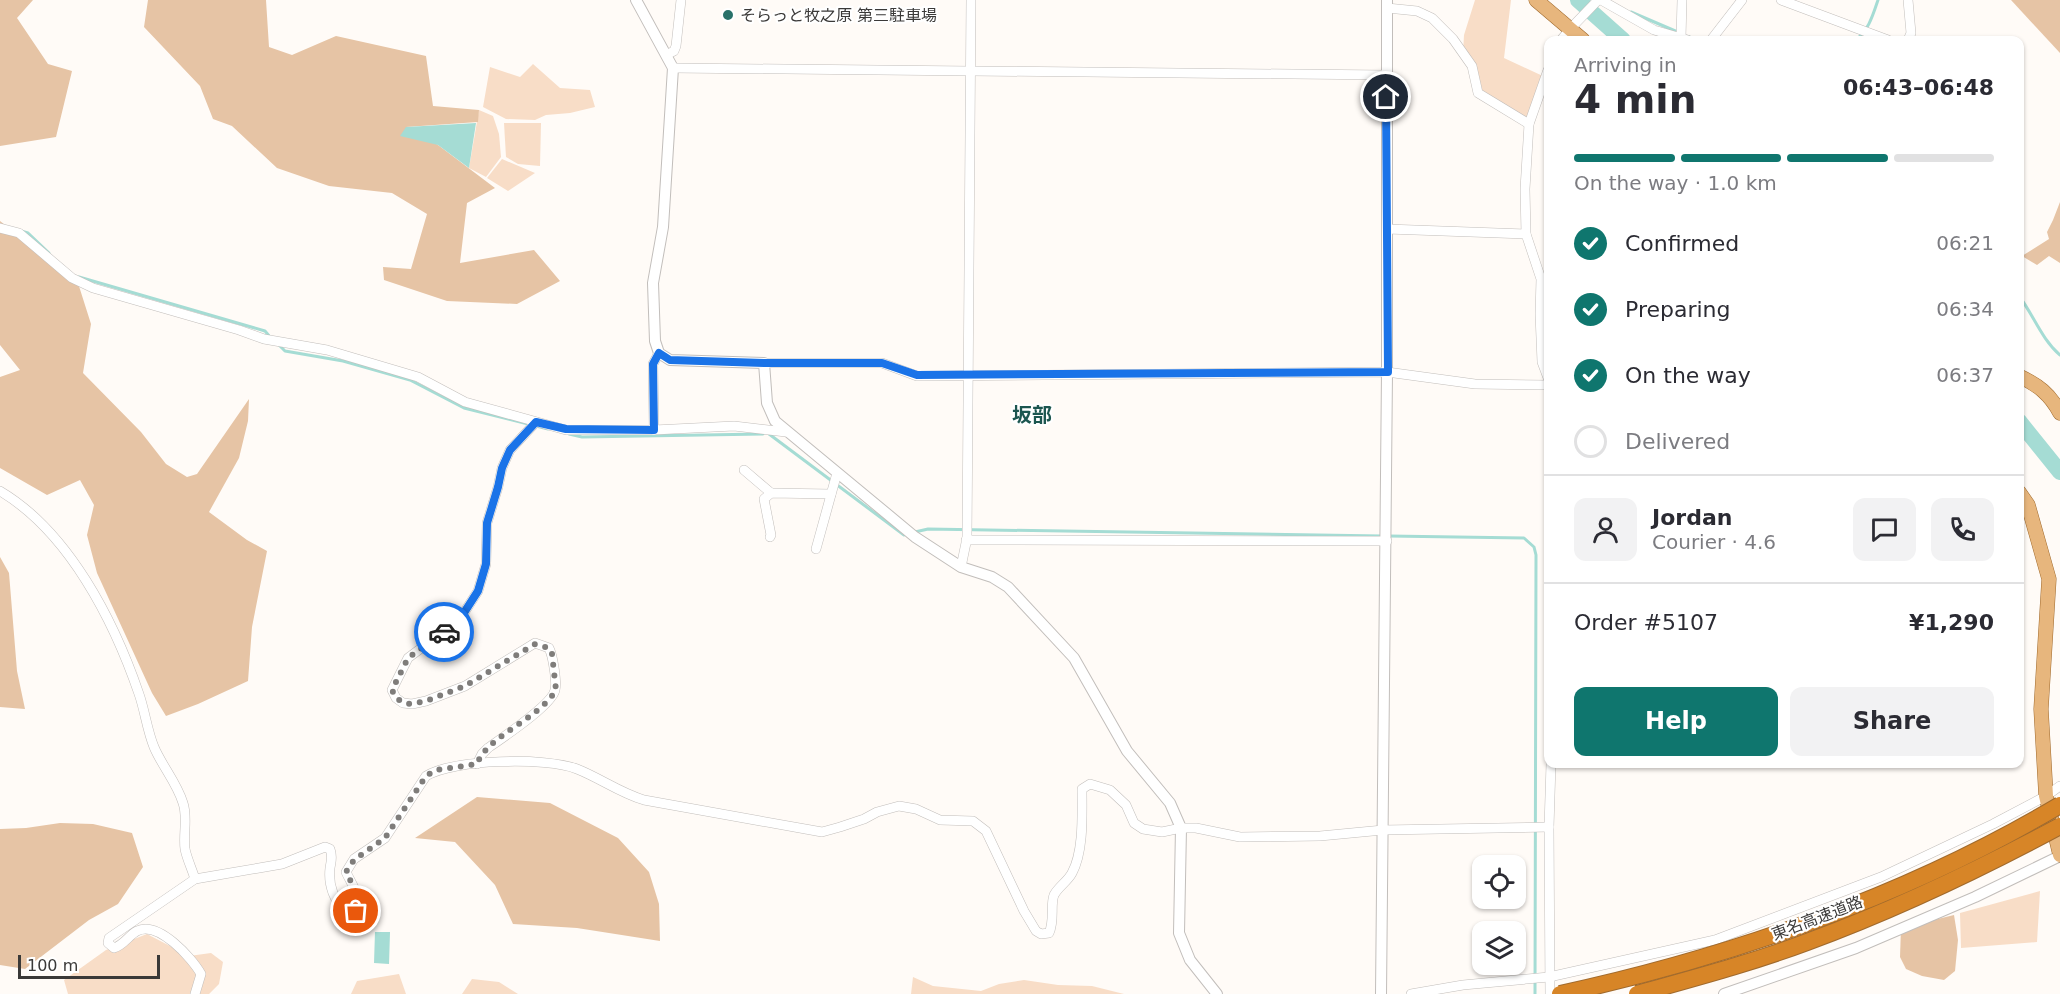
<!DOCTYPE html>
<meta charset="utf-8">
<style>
:root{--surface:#fff;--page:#f2f2f3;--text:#2b2b33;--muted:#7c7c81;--line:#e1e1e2;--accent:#0f766e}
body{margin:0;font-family:"DejaVu Sans","Noto Sans JP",sans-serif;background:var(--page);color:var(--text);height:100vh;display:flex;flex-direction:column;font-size:22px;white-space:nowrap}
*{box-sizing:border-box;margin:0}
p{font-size:20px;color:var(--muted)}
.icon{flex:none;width:33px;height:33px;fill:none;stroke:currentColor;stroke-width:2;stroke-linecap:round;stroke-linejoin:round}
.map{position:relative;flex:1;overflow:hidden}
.side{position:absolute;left:1544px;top:36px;width:480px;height:732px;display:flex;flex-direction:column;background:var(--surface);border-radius:12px;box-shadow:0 2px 4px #0004}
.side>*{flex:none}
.controls{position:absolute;left:1472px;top:855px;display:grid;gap:12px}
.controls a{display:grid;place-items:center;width:54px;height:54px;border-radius:12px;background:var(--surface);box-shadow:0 2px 4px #0004;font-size:30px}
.scale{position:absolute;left:18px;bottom:15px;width:142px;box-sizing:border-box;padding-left:6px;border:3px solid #3a3938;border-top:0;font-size:16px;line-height:21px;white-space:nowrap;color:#3a3938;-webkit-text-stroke:4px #fff;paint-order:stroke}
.pin{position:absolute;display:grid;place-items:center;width:51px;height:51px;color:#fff;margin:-26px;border:3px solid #fff;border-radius:50%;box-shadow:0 2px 6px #0007}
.courier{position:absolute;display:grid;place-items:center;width:60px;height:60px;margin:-30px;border:4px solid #1a73e8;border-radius:50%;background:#fff;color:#222;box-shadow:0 2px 8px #0007}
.overview em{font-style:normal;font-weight:700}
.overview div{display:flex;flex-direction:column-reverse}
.overview{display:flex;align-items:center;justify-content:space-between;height:102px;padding:0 30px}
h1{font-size:39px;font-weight:700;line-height:45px}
.bar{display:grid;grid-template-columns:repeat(4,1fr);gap:9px 6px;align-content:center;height:72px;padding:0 30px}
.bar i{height:8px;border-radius:4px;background:var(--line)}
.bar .on{background:var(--accent)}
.bar p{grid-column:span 4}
.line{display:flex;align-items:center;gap:15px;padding:0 30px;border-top:2px solid var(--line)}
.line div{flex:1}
.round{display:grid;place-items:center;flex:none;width:63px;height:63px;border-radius:12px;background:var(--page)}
ol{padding:0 30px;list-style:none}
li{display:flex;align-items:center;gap:18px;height:66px}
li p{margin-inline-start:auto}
li .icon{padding:6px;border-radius:50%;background:var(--accent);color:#fff;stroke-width:4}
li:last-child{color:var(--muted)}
li i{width:33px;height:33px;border:3px solid var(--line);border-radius:50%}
.action{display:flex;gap:12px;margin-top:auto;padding:12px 30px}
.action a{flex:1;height:69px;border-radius:12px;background:var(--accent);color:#fff;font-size:24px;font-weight:700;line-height:69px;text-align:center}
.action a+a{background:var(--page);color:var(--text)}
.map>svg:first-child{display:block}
.green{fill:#f8ddc7}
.forest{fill:#e6c4a5}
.water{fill:#a5dcd4}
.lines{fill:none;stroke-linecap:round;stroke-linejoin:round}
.stream{stroke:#a5dcd4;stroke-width:3}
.river{stroke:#a5dcd4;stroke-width:16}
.minor-casing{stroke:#c2bebb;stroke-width:10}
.tertiary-casing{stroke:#c2bebb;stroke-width:12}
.primary-casing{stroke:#a06a2d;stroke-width:15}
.minor{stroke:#fff;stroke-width:9}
.tertiary{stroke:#fff;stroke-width:10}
.primary{stroke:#e7b67d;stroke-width:14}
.motorway-bridge-casing{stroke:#a06a2d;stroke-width:18;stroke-linecap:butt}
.motorway-bridge{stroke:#d78527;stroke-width:16}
.done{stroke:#7f7d7b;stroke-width:6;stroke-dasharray:0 10.8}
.route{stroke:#1a73e8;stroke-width:8}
.poi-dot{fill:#297169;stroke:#fff;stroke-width:2}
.labels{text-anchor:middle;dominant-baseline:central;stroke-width:4.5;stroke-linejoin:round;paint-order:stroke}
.poi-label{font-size:16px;fill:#3a3938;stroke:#fff;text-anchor:start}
.street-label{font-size:16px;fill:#3a3938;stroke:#fff}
.quarter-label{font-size:20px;font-weight:bold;fill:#1c5650;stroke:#fff}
</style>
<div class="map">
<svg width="2060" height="994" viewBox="0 0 2060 994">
<rect width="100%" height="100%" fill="#fffbf7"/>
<!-- green -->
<g class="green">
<polygon points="1475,0 1511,0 1504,58 1545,77 1528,121 1478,93 1463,53 1464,35"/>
<polygon points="533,64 560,88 590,90 595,107 570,113 546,115 535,120 506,119 483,107 490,67 520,77"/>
<polygon points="479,110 493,116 499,134 501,157 486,177 469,168"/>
<polygon points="504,123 541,123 540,166 518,164 506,157"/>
<polygon points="502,159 535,173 508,191 487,178"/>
<polygon points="2040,891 2037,942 1961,948 1960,913"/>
<polygon points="147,934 189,956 211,953 223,962 219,984 209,994 68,994 64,980 106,950"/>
<polygon points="399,974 406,994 351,994 357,981"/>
<polygon points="913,977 933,986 981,991 999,984 1024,980 1058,985 1092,986 1124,994 911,994"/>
<polygon points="472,979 499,982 518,994 462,994"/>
</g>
<!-- forest -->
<g class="forest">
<polygon points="0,0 33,0 17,18 48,64 72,71 56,137 0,146"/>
<polygon points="148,0 266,0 269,47 292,55 336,36 426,56 433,106 479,110 478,122 406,127 438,145 495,188 467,203 460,263 534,250 560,281 517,304 447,301 384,280 383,267 411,269 427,214 392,193 329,186 277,168 232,126 213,119 200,86 144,27"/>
<polygon points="2011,0 2060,0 2060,53"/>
<polygon points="2060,202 2060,263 2049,256 2037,265 2022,256 2049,239 2047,232 2053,220"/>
<polygon points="0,221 78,283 91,324 83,373 141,432 166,464 187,477 197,474 249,399 248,421 239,458 209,512 247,540 267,551 252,627 248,681 198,704 166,716 152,693 97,573 87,535 94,505 80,480 47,495 0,468 0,377 20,370 0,345"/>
<polygon points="0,557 9,573 17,671 25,709 0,707"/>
<polygon points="477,797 550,803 618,838 649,872 659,904 660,941 577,928 513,924 495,885 455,842 415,838"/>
<polygon points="60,823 93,824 132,833 143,867 118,904 89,920 25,969 0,965 0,829 26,828"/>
<polygon points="1954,915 1958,940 1955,971 1944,980 1922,976 1906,969 1900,957 1901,928"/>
</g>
<!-- water -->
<g class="water">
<polygon points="476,123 469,168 438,145 400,136 406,127"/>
<polygon points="375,932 390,932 389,964 374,963"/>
</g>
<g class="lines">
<!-- stream -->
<g class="stream">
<polyline points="1581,2 1582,0"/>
<polyline points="1631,12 1680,33"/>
<polyline points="1689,37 1698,40"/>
<path d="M 1855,40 C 1868,32 1873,15 1878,0"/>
<polyline points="21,231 28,233 49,253"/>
<polyline points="79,277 265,331 270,337"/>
<path d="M 2019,296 C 2033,314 2042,340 2060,355"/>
<polyline points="279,345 285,351 343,361 410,380 464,408 548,429"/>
<polyline points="569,434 582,437 763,434"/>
<polyline points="769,434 904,535 906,534"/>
<polyline points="915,532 928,529 1382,536"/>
<polyline points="1389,536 1524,538 1534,547 1536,555 1535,994"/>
</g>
<!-- river -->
<g class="river">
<polyline points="1578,0 1623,40"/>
<polyline points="2019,421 2060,472"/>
</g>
<!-- minor casing -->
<g class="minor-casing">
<g id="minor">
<polyline points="1601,0 1654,30 1688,40"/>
<polyline points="1781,0 1888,40"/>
<polyline points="1908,0 1911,33 1908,40"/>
<polyline points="1387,8 1417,11 1432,18 1453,39 1472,66 1478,93 1529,124"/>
<polyline points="1681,38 1682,0"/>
<polyline points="1561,40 1570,29 1598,0"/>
<polyline points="1711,40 1742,0"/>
<polyline points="666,55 674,51 676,46 681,0"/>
<polyline points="673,68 1386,75"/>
<polyline points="1548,70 1529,124 1525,189 1526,234 1541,279 1540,314 1542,362 1548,378"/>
<polyline points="0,228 19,233 72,278 93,288 239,330 264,339 327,350 418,377 465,402 566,430 654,430 734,426 786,432"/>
<polyline points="1387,229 1526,234"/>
<polyline points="764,363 882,363 917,376 1387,372 1475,384 1548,385"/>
<polyline points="654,430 653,364 659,353"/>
<polyline points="744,470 771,493"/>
<path d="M 0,491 C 69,532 114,621 139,694 C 145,711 147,730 154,747 C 162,766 177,783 183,803 C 188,817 183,834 185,849 C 187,859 192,869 195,879"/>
<polyline points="770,537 771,535 764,499 771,493 831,494"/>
<polyline points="966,540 1387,541"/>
<polyline points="816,549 837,473"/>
<polyline points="961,567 967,538 971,0"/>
<path d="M 477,764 L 482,754 L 488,748 C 502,738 552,705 555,690 C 557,682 553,656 549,648 L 535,643 L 465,686 L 426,701 L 412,704 L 403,703 L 396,698 L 392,690 L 408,658 L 460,619 L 478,591 L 486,564 L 487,523 L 498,487 L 502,468 L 510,450 L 536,422"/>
<path d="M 195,994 L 201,974 C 192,958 158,920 137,931 C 129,935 124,945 114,948 L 108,943 L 109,938 L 195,879 L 282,864 L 325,847 L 330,849 C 333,857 331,861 330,868 C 328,885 334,902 347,912 L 356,911 C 362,897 352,885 346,872 L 354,859 L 385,838 L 426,776 C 454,759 546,757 577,769 C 600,778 620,793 644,800 L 822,832 L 840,827 L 864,819 L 877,812 L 899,806 L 916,809 L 940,820 L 973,821 L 986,831 L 1024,911 L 1036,931 L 1041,934 L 1049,933 C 1055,920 1050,905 1054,895 C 1058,887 1068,881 1072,873 C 1084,851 1082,814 1082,789 L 1090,784 L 1110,790 L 1126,805 L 1134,823 L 1143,829 L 1162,832 L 1181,828 L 1196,828 L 1240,837 L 1320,836 L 1383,830 L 1549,827"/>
<polyline points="1411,994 1463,985 1549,977 1715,940 1881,877 1993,824 2046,796 2060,786"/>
<polyline points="1550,994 1549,827 1551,764"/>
</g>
</g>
<!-- tertiary casing -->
<g class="tertiary-casing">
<g id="tertiary">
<polyline points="636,0 673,68 663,227 653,283 655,341 659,353 670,360 764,363 767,403 775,421 915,537 961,567 992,577 1008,587 1074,658 1127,751 1170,803 1181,828 1179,933 1190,960 1217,994"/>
<polyline points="1381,994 1387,372 1387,0"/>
<polyline points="1724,994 1856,948 1975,897 2060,856"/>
</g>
</g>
<!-- primary casing -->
<g class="primary-casing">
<g id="primary">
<polyline points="1536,0 1583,40"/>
<path d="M 2019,376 C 2038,385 2050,394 2060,413"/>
<polyline points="2019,492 2028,505 2049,579 2041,709 2046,796 2060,855"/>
</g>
</g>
<!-- minor -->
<use href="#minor" class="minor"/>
<!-- tertiary -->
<use href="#tertiary" class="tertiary"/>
<!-- primary -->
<use href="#primary" class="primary"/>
<!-- motorway-bridge casing -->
<g class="motorway-bridge-casing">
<g id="motorway-bridge">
<path d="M 1560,994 C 1731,957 1909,895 2060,805"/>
<path d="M 1637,994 C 1694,978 1751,963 1807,942 C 1894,910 1978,870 2060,826"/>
</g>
</g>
<!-- motorway-bridge -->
<use href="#motorway-bridge" class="motorway-bridge"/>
</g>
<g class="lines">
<!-- done -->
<path class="done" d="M 356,911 C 362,897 352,885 346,872 L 354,860 L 385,838 L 426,776 L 436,770 L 477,764 C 488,735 538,720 556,690 L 552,654 L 549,648 L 535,644 L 465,686 L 426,701 L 412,704 L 404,703 L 396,698 L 392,690 L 408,658 L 444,632"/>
<!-- route -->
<polyline class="route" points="444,632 460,619 478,591 486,564 487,523 498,487 502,468 510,450 536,422 566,429 654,430 653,364 659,353 670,360 764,363 882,363 917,375 1388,372 1386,97"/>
</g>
<!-- markers -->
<circle class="poi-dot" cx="728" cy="15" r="6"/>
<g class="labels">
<!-- poi labels -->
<g class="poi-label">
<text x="740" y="15">そらっと牧之原 第三駐車場</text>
</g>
<!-- street labels -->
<g class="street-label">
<text transform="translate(1817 918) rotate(-21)">東名高速道路</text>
</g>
<!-- quarter labels -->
<g class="quarter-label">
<text x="1032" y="415">坂部</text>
</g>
</g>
</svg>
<div class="controls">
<a><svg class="icon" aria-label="locate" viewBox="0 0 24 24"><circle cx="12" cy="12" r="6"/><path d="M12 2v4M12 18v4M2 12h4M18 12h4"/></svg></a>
<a><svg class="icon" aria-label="layers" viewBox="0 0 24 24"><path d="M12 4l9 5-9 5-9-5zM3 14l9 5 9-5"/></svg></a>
</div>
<div class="scale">100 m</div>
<div class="pin" style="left:356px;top:911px;background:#ea580c"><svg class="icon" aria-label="bag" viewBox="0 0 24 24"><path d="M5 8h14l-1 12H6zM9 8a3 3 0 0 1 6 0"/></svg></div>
<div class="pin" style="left:1386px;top:97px;background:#1f2937"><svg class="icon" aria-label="home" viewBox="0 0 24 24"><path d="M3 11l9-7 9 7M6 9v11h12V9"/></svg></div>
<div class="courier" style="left:444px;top:632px"><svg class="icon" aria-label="car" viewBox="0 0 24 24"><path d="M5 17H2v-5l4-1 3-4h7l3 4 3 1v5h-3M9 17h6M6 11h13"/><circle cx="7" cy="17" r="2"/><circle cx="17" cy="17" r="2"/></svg></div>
<section class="side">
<div class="overview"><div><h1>4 min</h1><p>Arriving in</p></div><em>06:43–06:48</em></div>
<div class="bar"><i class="on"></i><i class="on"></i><i class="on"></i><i></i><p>On the way · 1.0 km</p></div>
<ol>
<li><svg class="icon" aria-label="check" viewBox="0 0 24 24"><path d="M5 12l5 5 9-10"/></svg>Confirmed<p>06:21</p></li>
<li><svg class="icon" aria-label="check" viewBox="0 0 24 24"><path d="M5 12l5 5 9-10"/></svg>Preparing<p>06:34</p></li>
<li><svg class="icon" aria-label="check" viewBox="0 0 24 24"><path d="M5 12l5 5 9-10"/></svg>On the way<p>06:37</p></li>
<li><i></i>Delivered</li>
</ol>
<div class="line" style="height:108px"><a class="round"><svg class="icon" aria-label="person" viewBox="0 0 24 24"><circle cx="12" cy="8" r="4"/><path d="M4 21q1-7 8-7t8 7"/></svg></a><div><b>Jordan</b><p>Courier · 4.6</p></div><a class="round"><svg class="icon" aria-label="chat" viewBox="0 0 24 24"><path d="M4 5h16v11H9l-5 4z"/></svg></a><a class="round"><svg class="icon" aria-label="phone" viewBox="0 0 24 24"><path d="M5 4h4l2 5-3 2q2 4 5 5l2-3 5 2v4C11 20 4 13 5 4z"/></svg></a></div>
<div class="line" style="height:78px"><div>Order #5107</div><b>¥1,290</b></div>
<div class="action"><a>Help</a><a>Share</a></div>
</section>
</div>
